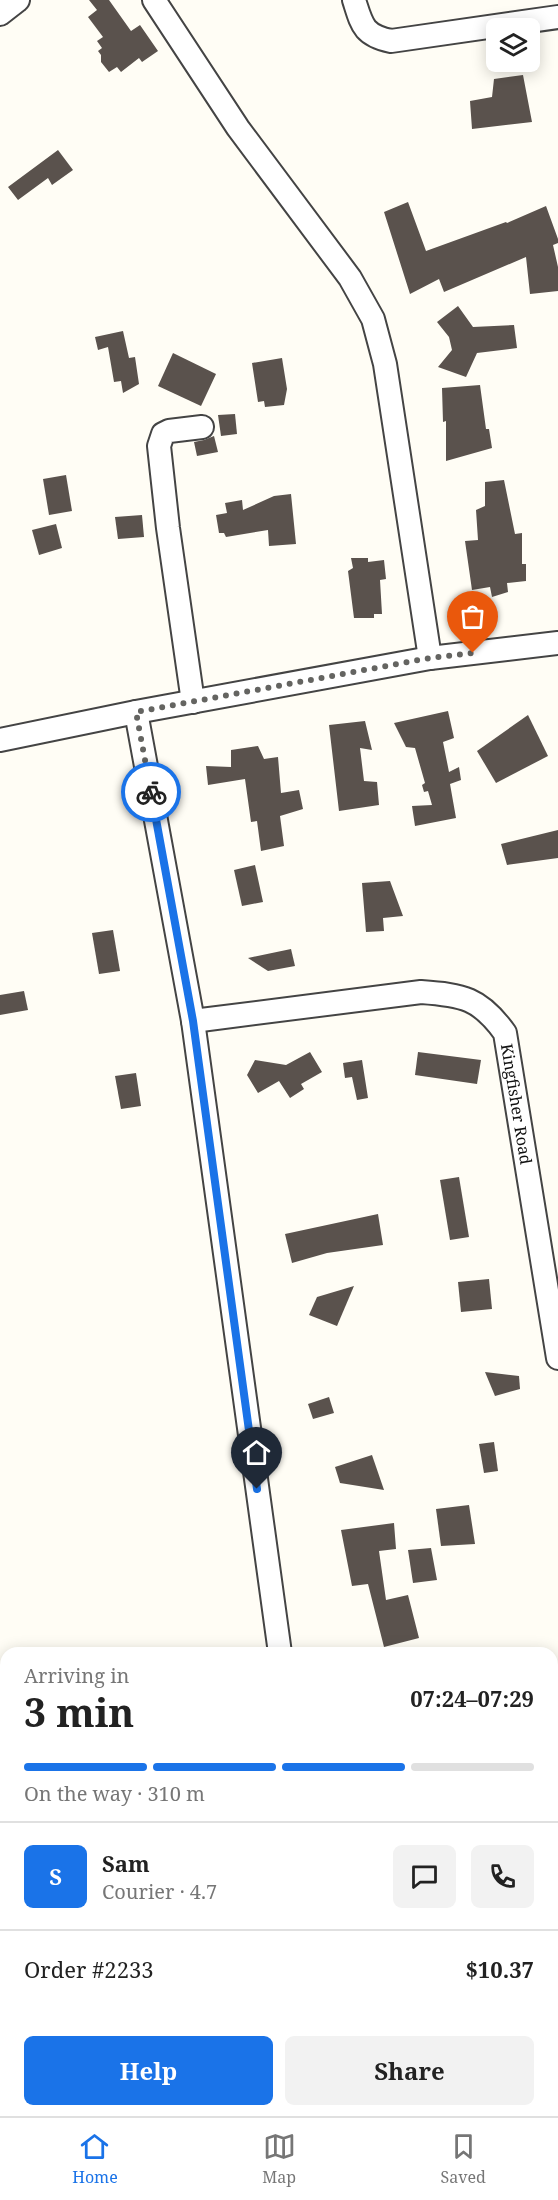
<!DOCTYPE html>
<meta charset="utf-8">
<style>
:root{--surface:#fff;--page:#f2f2f2;--text:#222;--muted:#767676;--line:#e0e0e0;--accent:#1a73e8}
body{margin:0;font-family:"Noto Serif",serif;background:var(--page);color:var(--text);height:100vh;display:flex;flex-direction:column;font-size:22px;white-space:nowrap}
*{box-sizing:border-box;margin:0}
p{font-size:20px;color:var(--muted)}
.icon{flex:none;width:33px;height:33px;fill:none;stroke:currentColor;stroke-width:2;stroke-linecap:round;stroke-linejoin:round}
.map{position:relative;flex:1;overflow:hidden}
.drawer{position:absolute;left:0px;top:1647px;width:558px;height:470px;display:flex;flex-direction:column;background:var(--surface);border-radius:18px 18px 0 0;box-shadow:0 3px 15px #0003}
.drawer>*{flex:none}
.fabs{position:absolute;left:486px;top:18px;display:grid;gap:12px}
.fabs a{display:grid;place-items:center;width:54px;height:54px;border-radius:9px;background:var(--surface);box-shadow:0 3px 15px #0003;font-size:30px}
.pin{position:absolute;display:grid;place-items:center;width:51px;height:51px;color:#fff;margin:-62px -26px;border-radius:50% 50% 50% 0;rotate:-45deg;box-shadow:0 0 6px #0007}
.pin .icon{rotate:45deg}
.courier{position:absolute;display:grid;place-items:center;width:60px;height:60px;margin:-30px;border:4px solid #1a73e8;border-radius:50%;background:#fff;color:#222;box-shadow:0 2px 8px #0007}
.overview em{font-style:normal;font-weight:700}
.overview div{display:flex;flex-direction:column-reverse}
.overview{display:flex;align-items:center;justify-content:space-between;height:102px;padding:0 24px}
h1{font-size:39px;font-weight:700;line-height:45px}
.bar{display:grid;grid-template-columns:repeat(4,1fr);gap:9px 6px;align-content:center;height:72px;padding:0 24px}
.bar i{height:8px;border-radius:4px;background:var(--line)}
.bar .current{background:var(--accent)}
.bar p{grid-column:span 4}
.line{display:flex;align-items:center;gap:15px;padding:0 24px;border-top:2px solid var(--line)}
.line div{flex:1}
.round{display:grid;place-items:center;flex:none;width:63px;height:63px;border-radius:9px;background:var(--page)}
.cta{display:flex;gap:12px;margin-top:auto;padding:12px 24px}
.cta a{flex:1;height:69px;border-radius:9px;background:var(--accent);color:#fff;font-size:24px;font-weight:700;line-height:69px;text-align:center}
.cta a+a{background:var(--page);color:var(--text)}
.dock{display:flex;justify-content:space-around;align-items:center;height:84px;border-top:2px solid var(--line);background:var(--surface);font-size:16px;color:var(--muted)}
.dock a{display:grid;justify-items:center;gap:3px}
.dock .current{color:var(--accent)}
.map>svg:first-child{display:block}
.building{fill:#5a524d}
.lines{fill:none;stroke-linecap:round;stroke-linejoin:round}
.minor-casing{stroke:#444;stroke-width:26}
.minor{stroke:#fff;stroke-width:22}
.done{stroke:#646461;stroke-width:6;stroke-dasharray:0 10.8}
.route{stroke:#1a73e8;stroke-width:8}
.labels{text-anchor:middle;dominant-baseline:central;stroke-width:6;stroke-linejoin:round;paint-order:stroke}
.street-label{font-size:16px;fill:#111;stroke:#fff}
</style>
<div class="map">
<svg width="558" height="2116" viewBox="0 0 558 2116">
<rect width="100%" height="100%" fill="#fffdf5"/>
<!-- building -->
<g class="building">
<polygon points="89,0 109,0 131,31 140,25 158,51 142,62 139,58 121,72 117,67 109,72 101,62 101,55 98,51 102,48 97,41 103,37 88,17 97,10"/>
<polygon points="523,75 532,122 472,129 470,101 492,97 494,79"/>
<polygon points="58,150 73,170 52,185 48,178 18,200 8,187"/>
<polygon points="408,202 426,251 506,222 507,223 546,206 558,239 558,243 553,245 558,267 558,291 530,294 526,257 444,292 439,279 410,294 384,212"/>
<polygon points="458,306 473,327 514,325 517,348 477,353 466,377 438,367 452,350 449,337 437,322"/>
<polygon points="123,331 129,358 135,357 139,384 123,393 121,381 114,382 108,347 98,350 95,337"/>
<polygon points="173,353 216,374 201,406 158,386"/>
<polygon points="282,358 287,389 284,405 265,407 264,401 258,402 252,363"/>
<polygon points="480,385 486,429 489,429 492,448 446,461 446,421 443,422 442,388"/>
<polygon points="235,414 237,434 221,436 218,415"/>
<polygon points="214,436 218,452 197,456 194,442 204,440"/>
<polygon points="66,475 72,511 49,515 43,479"/>
<polygon points="504,480 515,534 522,533 522,564 526,564 526,581 507,583 508,592 492,597 490,587 472,590 465,541 478,540 476,510 485,506 485,482"/>
<polygon points="291,494 296,544 269,546 268,530 226,537 224,533 219,533 216,515 227,513 225,503 242,500 243,510 274,496"/>
<polygon points="142,515 144,537 118,539 115,517"/>
<polygon points="56,524 62,548 39,555 32,530"/>
<polygon points="351,558 368,558 368,562 384,560 386,579 380,580 382,614 374,614 374,618 354,618 348,571 353,568"/>
<polygon points="448,711 454,738 443,742 449,772 459,767 461,780 450,784 456,818 415,826 412,806 432,805 428,791 424,792 422,785 425,783 415,748 406,747 394,723"/>
<polygon points="528,715 548,756 496,783 477,751"/>
<polygon points="365,721 372,750 360,748 364,781 377,782 379,805 339,811 329,725"/>
<polygon points="258,746 264,759 278,757 281,793 299,790 303,809 280,816 284,846 261,851 257,821 251,822 245,779 208,785 206,766 231,767 231,750"/>
<polygon points="558,830 558,858 507,865 501,844"/>
<polygon points="255,865 263,902 242,906 234,870"/>
<polygon points="390,881 403,916 383,918 384,931 366,932 362,883"/>
<polygon points="113,930 120,971 99,974 92,933"/>
<polygon points="291,949 295,966 268,971 248,958"/>
<polygon points="24,991 28,1010 0,1015 0,995"/>
<polygon points="310,1052 322,1072 301,1084 304,1089 290,1098 279,1081 258,1093 247,1075 255,1060 286,1065"/>
<polygon points="418,1052 481,1060 477,1084 415,1075"/>
<polygon points="362,1060 368,1098 357,1100 352,1077 345,1078 343,1063"/>
<polygon points="136,1073 141,1106 121,1109 115,1076"/>
<polygon points="459,1177 469,1237 450,1240 440,1180"/>
<polygon points="378,1214 383,1245 327,1253 292,1263 285,1234"/>
<polygon points="489,1279 492,1309 461,1312 458,1282"/>
<polygon points="354,1286 337,1326 309,1315 317,1297"/>
<polygon points="485,1372 519,1376 520,1389 495,1396"/>
<polygon points="329,1397 334,1413 313,1419 308,1404"/>
<polygon points="494,1442 498,1471 484,1473 479,1444"/>
<polygon points="372,1455 384,1490 340,1483 335,1467"/>
<polygon points="469,1505 475,1544 441,1546 436,1509"/>
<polygon points="394,1523 396,1549 379,1551 386,1600 408,1595 419,1638 384,1647 368,1584 352,1586 341,1530"/>
<polygon points="431,1548 437,1580 413,1583 408,1550"/>
</g>
<g class="lines">
<!-- minor casing -->
<g class="minor-casing">
<g id="minor">
<polyline points="154,0 238,128 350,278 373,319 385,364 430,658"/>
<path d="M 354,0 C 362,25 363,35 391,41 L 558,17"/>
<polyline points="0,14 18,0"/>
<polyline points="193,702 168,528 159,446 163,434 169,431 202,427"/>
<polyline points="136,712 193,1021 280,1653"/>
<polyline points="0,740 136,712 430,658 558,643"/>
<path id="s1" d="M 193,1021 L 421,992 C 463,995 480,998 505,1033 L 558,1358"/>
<polyline points="343,2110 343,2116"/>
</g>
</g>
<!-- minor -->
<use href="#minor" class="minor"/>
</g>
<g class="lines">
<!-- done -->
<polyline class="done" points="151,792 136,712 430,658 473,653"/>
<!-- route -->
<polyline class="route" points="151,792 193,1021 257,1489"/>
</g>
<g class="labels">
<!-- street labels -->
<g class="street-label">
<text stroke="none"><textPath href="#s1" startOffset="400">Kingfisher Road</textPath></text>
</g>
</g>
</svg>
<div class="fabs">
<a><svg class="icon" aria-label="layers" viewBox="0 0 24 24"><path d="M12 4l9 5-9 5-9-5zM3 14l9 5 9-5"/></svg></a>
</div>
<div class="pin" style="left:473px;top:653px;background:#ea580c"><svg class="icon" aria-label="bag" viewBox="0 0 24 24"><path d="M5 8h14l-1 12H6zM9 8a3 3 0 0 1 6 0"/></svg></div>
<div class="pin" style="left:257px;top:1489px;background:#1f2937"><svg class="icon" aria-label="home" viewBox="0 0 24 24"><path d="M3 11l9-7 9 7M6 9v11h12V9"/></svg></div>
<div class="courier" style="left:151px;top:792px"><svg class="icon" aria-label="bike" viewBox="0 0 24 24"><circle cx="6" cy="16" r="4"/><circle cx="18" cy="16" r="4"/><path d="M6 16l4-8h5l3 8M10 8l3 8H6M13 5h3"/></svg></div>
<section class="drawer">
<div class="overview"><div><h1>3 min</h1><p>Arriving in</p></div><em>07:24–07:29</em></div>
<div class="bar"><i class="current"></i><i class="current"></i><i class="current"></i><i></i><p>On the way · 310 m</p></div>
<div class="line" style="height:108px"><b class="round" style="background:var(--accent);color:#fff">S</b><div><b>Sam</b><p>Courier · 4.7</p></div><a class="round"><svg class="icon" aria-label="chat" viewBox="0 0 24 24"><path d="M4 5h16v11H9l-5 4z"/></svg></a><a class="round"><svg class="icon" aria-label="phone" viewBox="0 0 24 24"><path d="M5 4h4l2 5-3 2q2 4 5 5l2-3 5 2v4C11 20 4 13 5 4z"/></svg></a></div>
<div class="line" style="height:78px"><div>Order #2233</div><b>$10.37</b></div>
<div class="cta"><a>Help</a><a>Share</a></div>
</section>
</div>
<nav class="dock">
<a class="current"><svg class="icon" aria-label="home" viewBox="0 0 24 24"><path d="M3 11l9-7 9 7M6 9v11h12V9"/></svg>Home</a>
<a><svg class="icon" aria-label="map" viewBox="0 0 24 24"><path d="M3 6l6-2 6 2 6-2v14l-6 2-6-2-6 2zM9 4v14M15 6v14"/></svg>Map</a>
<a><svg class="icon" aria-label="saved" viewBox="0 0 24 24"><path d="M7 4h10v16l-5-4-5 4z"/></svg>Saved</a>
</nav>
